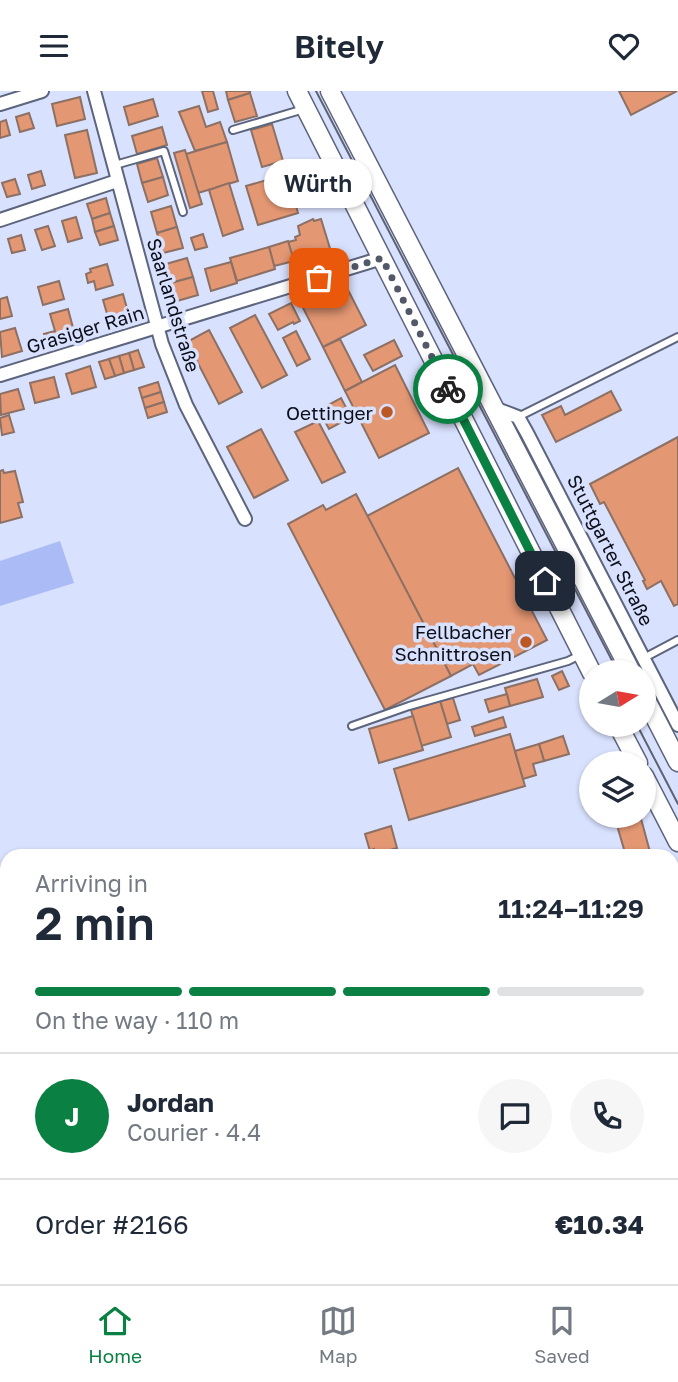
<!DOCTYPE html>
<meta charset="utf-8">
<style>
:root{--surface:#fff;--page:#f6f6f7;--text:#1f2937;--muted:#747a83;--line:#e0e1e3;--accent:#0b8043}
body{margin:0;font-family:"Golos Text",sans-serif;background:var(--page);color:var(--text);height:100vh;display:flex;flex-direction:column;font-size:26px;white-space:nowrap}
*{box-sizing:border-box;margin:0}
p{font-size:23px;color:var(--muted)}
.icon{flex:none;width:38px;height:38px;fill:none;stroke:currentColor;stroke-width:2;stroke-linecap:round;stroke-linejoin:round}
.map{position:relative;flex:1;overflow:hidden}
.drawer{position:absolute;left:0px;top:758px;width:679px;height:436px;display:flex;flex-direction:column;background:var(--surface);border-radius:21px 21px 0 0;box-shadow:0 2px 5px #0004}
.drawer>*{flex:none}
.needle{width:46px;rotate:79deg}
.tools{position:absolute;left:579px;top:569px;display:grid;gap:14px}
.tools a{display:grid;place-items:center;width:77px;height:77px;border-radius:50%;background:var(--surface);box-shadow:0 2px 5px #0004;font-size:35px}
.pin{position:absolute;display:grid;place-items:center;width:60px;height:60px;color:#fff;margin:-30px;border-radius:14px;box-shadow:0 4px 10px #0006}
.courier{position:absolute;display:grid;place-items:center;width:70px;height:70px;margin:-35px;border:5px solid #0b8043;border-radius:50%;background:#fff;color:#222;box-shadow:0 2px 9px #0007}
.bubble{position:absolute;height:49px;border-radius:24px;background:var(--surface);box-shadow:0 2px 5px #0004;font-size:23px;font-weight:600;line-height:49px;text-align:center}
.summary em{font-style:normal;font-weight:600}
.summary div{display:flex;flex-direction:column-reverse}
.summary{display:flex;align-items:center;justify-content:space-between;height:119px;padding:0 35px}
h1{font-size:46px;font-weight:600;line-height:52px}
.bar{display:grid;grid-template-columns:repeat(4,1fr);gap:10px 7px;align-content:center;height:84px;padding:0 35px}
.bar i{height:9px;border-radius:5px;background:var(--line)}
.bar .on{background:var(--accent)}
.bar p{grid-column:span 4}
.line{display:flex;align-items:center;gap:18px;padding:0 35px;border-top:2px solid var(--line)}
.line div{flex:1}
.round{display:grid;place-items:center;flex:none;width:74px;height:74px;border-radius:37px;background:var(--page)}
header{display:flex;justify-content:space-between;align-items:center;height:91px;padding:0 35px;background:var(--surface);font-size:32px;font-weight:600}
.tabs{display:flex;justify-content:space-around;align-items:center;height:98px;border-top:2px solid var(--line);background:var(--surface);font-size:19px;color:var(--muted)}
.tabs a{display:grid;justify-items:center;gap:4px}
.tabs .on{color:var(--accent)}
.map>svg:first-child{display:block}
.green{fill:#aabbf6}
.building{fill:#e49773;stroke:#8d7064;stroke-width:2}
.lines{fill:none;stroke-linecap:round;stroke-linejoin:round}
.lane-casing{stroke:#5d647d;stroke-width:10}
.street-casing{stroke:#5d647d;stroke-width:16}
.secondary-casing{stroke:#5d647d;stroke-width:21}
.lane{stroke:#fff;stroke-width:6}
.street{stroke:#fff;stroke-width:12}
.secondary{stroke:#fff;stroke-width:18}
.tram{stroke:#5e6374;stroke-width:2}
.done{stroke:#535868;stroke-width:7;stroke-dasharray:0 12.6}
.route{stroke:#0b8043;stroke-width:9}
.poi-dot{fill:#bc5823;stroke:#d8e1fe;stroke-width:2.5}
.labels{text-anchor:middle;dominant-baseline:central;stroke-width:7;stroke-linejoin:round;paint-order:stroke}
.street-label{font-size:19px;fill:#0c0e18;stroke:#d8e1fe}
.poi-label{font-size:19px;fill:#0c0e18;stroke:#d8e1fe;text-anchor:end}
</style>
<header><svg class="icon" aria-label="menu" viewBox="0 0 24 24"><path d="M4 6h16M4 12h16M4 18h16"/></svg>Bitely<svg class="icon" aria-label="heart" viewBox="0 0 24 24"><path d="M12 20l-8-8c-3-5 5-10 8-4 3-6 11-1 8 4z"/></svg></header>
<div class="map">
<svg width="678" height="1193" viewBox="0 0 678 1193">
<rect width="100%" height="100%" fill="#d8e1fe"/>
<!-- green -->
<polygon class="green" points="60,450 74,492 0,515 0,470"/>
<!-- building -->
<g class="building">
<polygon points="202,0 213,0 218,18 208,21"/>
<polygon points="226,0 250,0 250,2 228,9"/>
<polygon points="619,0 677,0 631,24"/>
<polygon points="250,2 257,25 235,31 228,9"/>
<polygon points="80,6 85,28 57,35 52,13"/>
<polygon points="153,8 158,25 129,34 124,16"/>
<polygon points="199,15 206,36 220,31 227,51 195,60 179,21"/>
<polygon points="29,22 34,37 20,41 16,26"/>
<polygon points="6,29 10,44 0,47 0,31"/>
<polygon points="272,33 283,70 262,76 251,39"/>
<polygon points="162,36 167,54 137,63 132,45"/>
<polygon points="87,39 97,82 75,87 65,44"/>
<polygon points="227,51 238,90 198,102 186,63"/>
<polygon points="185,59 202,113 190,117 174,62"/>
<polygon points="157,67 163,86 142,92 137,73"/>
<polygon points="41,80 45,94 32,98 28,84"/>
<polygon points="291,82 295,96 291,97 298,122 258,134 246,95"/>
<polygon points="163,86 168,104 148,111 142,92"/>
<polygon points="15,88 20,103 7,106 2,92"/>
<polygon points="229,92 243,138 223,145 209,99"/>
<polygon points="106,107 110,122 92,128 87,113"/>
<polygon points="171,115 177,136 157,142 151,121"/>
<polygon points="110,122 114,135 95,141 92,128"/>
<polygon points="76,126 82,147 68,151 62,130"/>
<polygon points="313,128 314,130 321,128 332,164 315,170 315,168 295,174 288,151 296,149 295,146 300,144 298,135"/>
<polygon points="48,135 55,155 42,159 35,139"/>
<polygon points="114,135 118,149 100,154 95,141"/>
<polygon points="177,136 183,157 163,162 157,142"/>
<polygon points="203,143 207,156 195,159 191,147"/>
<polygon points="21,144 25,159 12,162 8,148"/>
<polygon points="288,150 294,170 274,175 269,156"/>
<polygon points="269,156 275,178 237,190 230,167"/>
<polygon points="187,167 193,186 171,192 166,173"/>
<polygon points="231,171 237,192 211,200 205,178"/>
<polygon points="107,173 113,194 96,199 94,190 88,192 86,183 91,181 90,178"/>
<polygon points="193,186 198,204 177,210 171,192"/>
<polygon points="59,190 64,208 43,214 38,196"/>
<polygon points="346,195 366,234 323,256 300,211 320,201 322,207"/>
<polygon points="123,203 130,228 110,233 103,209"/>
<polygon points="7,206 12,225 0,228 0,208"/>
<polygon points="291,212 300,230 294,233 293,231 278,239 269,223"/>
<polygon points="68,218 75,244 47,252 44,243 55,240 50,223"/>
<polygon points="255,224 287,284 262,297 230,237"/>
<polygon points="15,237 22,260 2,266 0,241"/>
<polygon points="209,239 242,301 219,313 187,251"/>
<polygon points="296,240 310,268 297,275 283,247"/>
<polygon points="340,248 362,291 345,300 323,256"/>
<polygon points="394,249 402,265 373,280 364,264"/>
<polygon points="138,259 144,276 134,279 129,262"/>
<polygon points="129,262 134,279 124,282 119,265"/>
<polygon points="119,265 124,282 115,285 109,268"/>
<polygon points="109,268 115,285 105,288 99,271"/>
<polygon points="395,274 429,342 379,367 345,300"/>
<polygon points="90,275 96,296 72,303 66,283"/>
<polygon points="54,286 59,306 35,312 30,292"/>
<polygon points="158,291 161,301 142,307 139,297"/>
<polygon points="18,298 24,318 1,324 0,303"/>
<polygon points="611,300 621,319 556,351 542,324 561,315 565,324"/>
<polygon points="161,301 164,311 145,317 142,307"/>
<polygon points="341,307 351,326 329,338 319,319"/>
<polygon points="164,311 167,321 148,327 145,317"/>
<polygon points="9,324 14,341 2,344 0,327"/>
<polygon points="318,330 345,381 322,392 295,341"/>
<polygon points="261,338 288,389 254,407 227,356"/>
<polygon points="678,346 678,513 674,515 661,490 647,498 643,490 645,489 604,411 600,413 590,393"/>
<polygon points="458,377 547,549 479,584 473,573 451,585 367,425"/>
<polygon points="3,379 4,382 15,380 23,411 18,412 22,426 0,432 0,380"/>
<polygon points="356,403 451,585 385,619 288,433 323,414 326,419"/>
<polygon points="562,580 569,595 559,599 552,585"/>
<polygon points="537,588 543,606 510,615 505,597"/>
<polygon points="507,603 510,615 489,621 485,609"/>
<polygon points="453,607 460,629 447,633 440,610"/>
<polygon points="440,610 451,646 421,655 411,619"/>
<polygon points="413,625 423,659 379,672 369,638"/>
<polygon points="503,626 506,636 475,645 472,636"/>
<polygon points="510,643 525,695 409,729 394,678"/>
<polygon points="563,645 569,663 544,670 539,653"/>
<polygon points="539,653 544,670 533,673 536,684 523,688 515,660"/>
<polygon points="614,724 640,724 650,761 626,765"/>
<polygon points="391,735 397,757 376,763 374,758 370,760 365,743"/>
<polygon points="678,901 678,1035 672,1036 672,903"/>
<polygon points="678,1171 678,1193 669,1193 667,1186 672,1186 672,1173"/>
<polygon points="269,1186 444,1186 447,1193 271,1193"/>
<polygon points="455,1186 626,1186 630,1193 458,1193"/>
</g>
<g class="lines">
<!-- lane casing -->
<g class="lane-casing">
<g id="lane">
<polyline points="233,39 304,18"/>
<polyline points="115,74 164,60 183,121"/>
<polyline points="518,326 678,246"/>
<polyline points="644,567 678,549"/>
<polyline points="352,635 409,615 568,570 580,564"/>
</g>
</g>
<!-- street casing -->
<g class="street-casing">
<g id="street">
<polyline points="94,0 162,253 186,314 245,428"/>
<polyline points="0,13 42,0"/>
<polyline points="0,129 117,90"/>
<polyline points="0,284 382,167"/>
<polyline points="494,317 518,326 527,342 678,634"/>
</g>
</g>
<!-- secondary casing -->
<g class="secondary-casing">
<g id="secondary">
<polyline points="297,0 592,582"/>
<polyline points="330,0 631,581"/>
<polyline points="644,605 678,671"/>
<polyline points="618,634 638,672"/>
<polyline points="644,685 678,751"/>
</g>
</g>
<!-- lane -->
<use href="#lane" class="lane"/>
<!-- street -->
<use href="#street" class="street"/>
<!-- secondary -->
<use href="#secondary" class="secondary"/>
<!-- tram -->
<g class="tram">
<polyline points="316,0 618,581"/>
<polyline points="637,634 678,713"/>
</g>
</g>
<g class="lines">
<!-- done -->
<polyline class="done" points="319,187 382,167 448,298"/>
<!-- route -->
<polyline class="route" points="448,298 545,490"/>
</g>
<!-- markers -->
<g class="poi-dot">
<circle cx="387" cy="321" r="7"/>
<circle cx="526" cy="551" r="7"/>
</g>
<g class="labels">
<!-- street labels -->
<g class="street-label">
<text transform="translate(174 214) rotate(73)">Saarlandstraße</text>
<text transform="translate(85 238) rotate(-17)">Grasiger Rain</text>
<text transform="translate(611 459) rotate(63)">Stuttgarter Straße</text>
</g>
<!-- poi labels -->
<g class="poi-label">
<text x="373" y="321">Oettinger</text>
<text x="512" y="540">Fellbacher<tspan x="512" dy="22">Schnittrosen</tspan></text>
</g>
</g>
</svg>
<div class="tools">
<a><svg class="needle" viewBox="-14 -14 28 28"><path d="M0-13l5 13h-10z" fill="#e53935"/><path d="M0 13l5-13h-10z" fill="#747a83"/></svg></a>
<a><svg class="icon" aria-label="layers" viewBox="0 0 24 24"><path d="M12 4l9 5-9 5-9-5zM3 14l9 5 9-5"/></svg></a>
</div>
<div class="pin" style="left:319px;top:187px;background:#ea580c"><svg class="icon" aria-label="bag" viewBox="0 0 24 24"><path d="M5 8h14l-1 12H6zM9 8a3 3 0 0 1 6 0"/></svg></div>
<div class="pin" style="left:545px;top:490px;background:#1f2937"><svg class="icon" aria-label="home" viewBox="0 0 24 24"><path d="M3 11l9-7 9 7M6 9v11h12V9"/></svg></div>
<div class="courier" style="left:448px;top:298px"><svg class="icon" aria-label="bike" viewBox="0 0 24 24"><circle cx="6" cy="16" r="4"/><circle cx="18" cy="16" r="4"/><path d="M6 16l4-8h5l3 8M10 8l3 8H6M13 5h3"/></svg></div>
<div class="bubble" style="left:264px;top:68px;width:108px">Würth</div>
<section class="drawer">
<div class="summary"><div><h1>2 min</h1><p>Arriving in</p></div><em>11:24–11:29</em></div>
<div class="bar"><i class="on"></i><i class="on"></i><i class="on"></i><i></i><p>On the way · 110 m</p></div>
<div class="line" style="height:126px"><b class="round" style="background:var(--accent);color:#fff">J</b><div><b>Jordan</b><p>Courier · 4.4</p></div><a class="round"><svg class="icon" aria-label="chat" viewBox="0 0 24 24"><path d="M4 5h16v11H9l-5 4z"/></svg></a><a class="round"><svg class="icon" aria-label="phone" viewBox="0 0 24 24"><path d="M5 4h4l2 5-3 2q2 4 5 5l2-3 5 2v4C11 20 4 13 5 4z"/></svg></a></div>
<div class="line" style="height:91px"><div>Order #2166</div><b>€10.34</b></div>
</section>
</div>
<nav class="tabs">
<a class="on"><svg class="icon" aria-label="home" viewBox="0 0 24 24"><path d="M3 11l9-7 9 7M6 9v11h12V9"/></svg>Home</a>
<a><svg class="icon" aria-label="map" viewBox="0 0 24 24"><path d="M3 6l6-2 6 2 6-2v14l-6 2-6-2-6 2zM9 4v14M15 6v14"/></svg>Map</a>
<a><svg class="icon" aria-label="saved" viewBox="0 0 24 24"><path d="M7 4h10v16l-5-4-5 4z"/></svg>Saved</a>
</nav>
